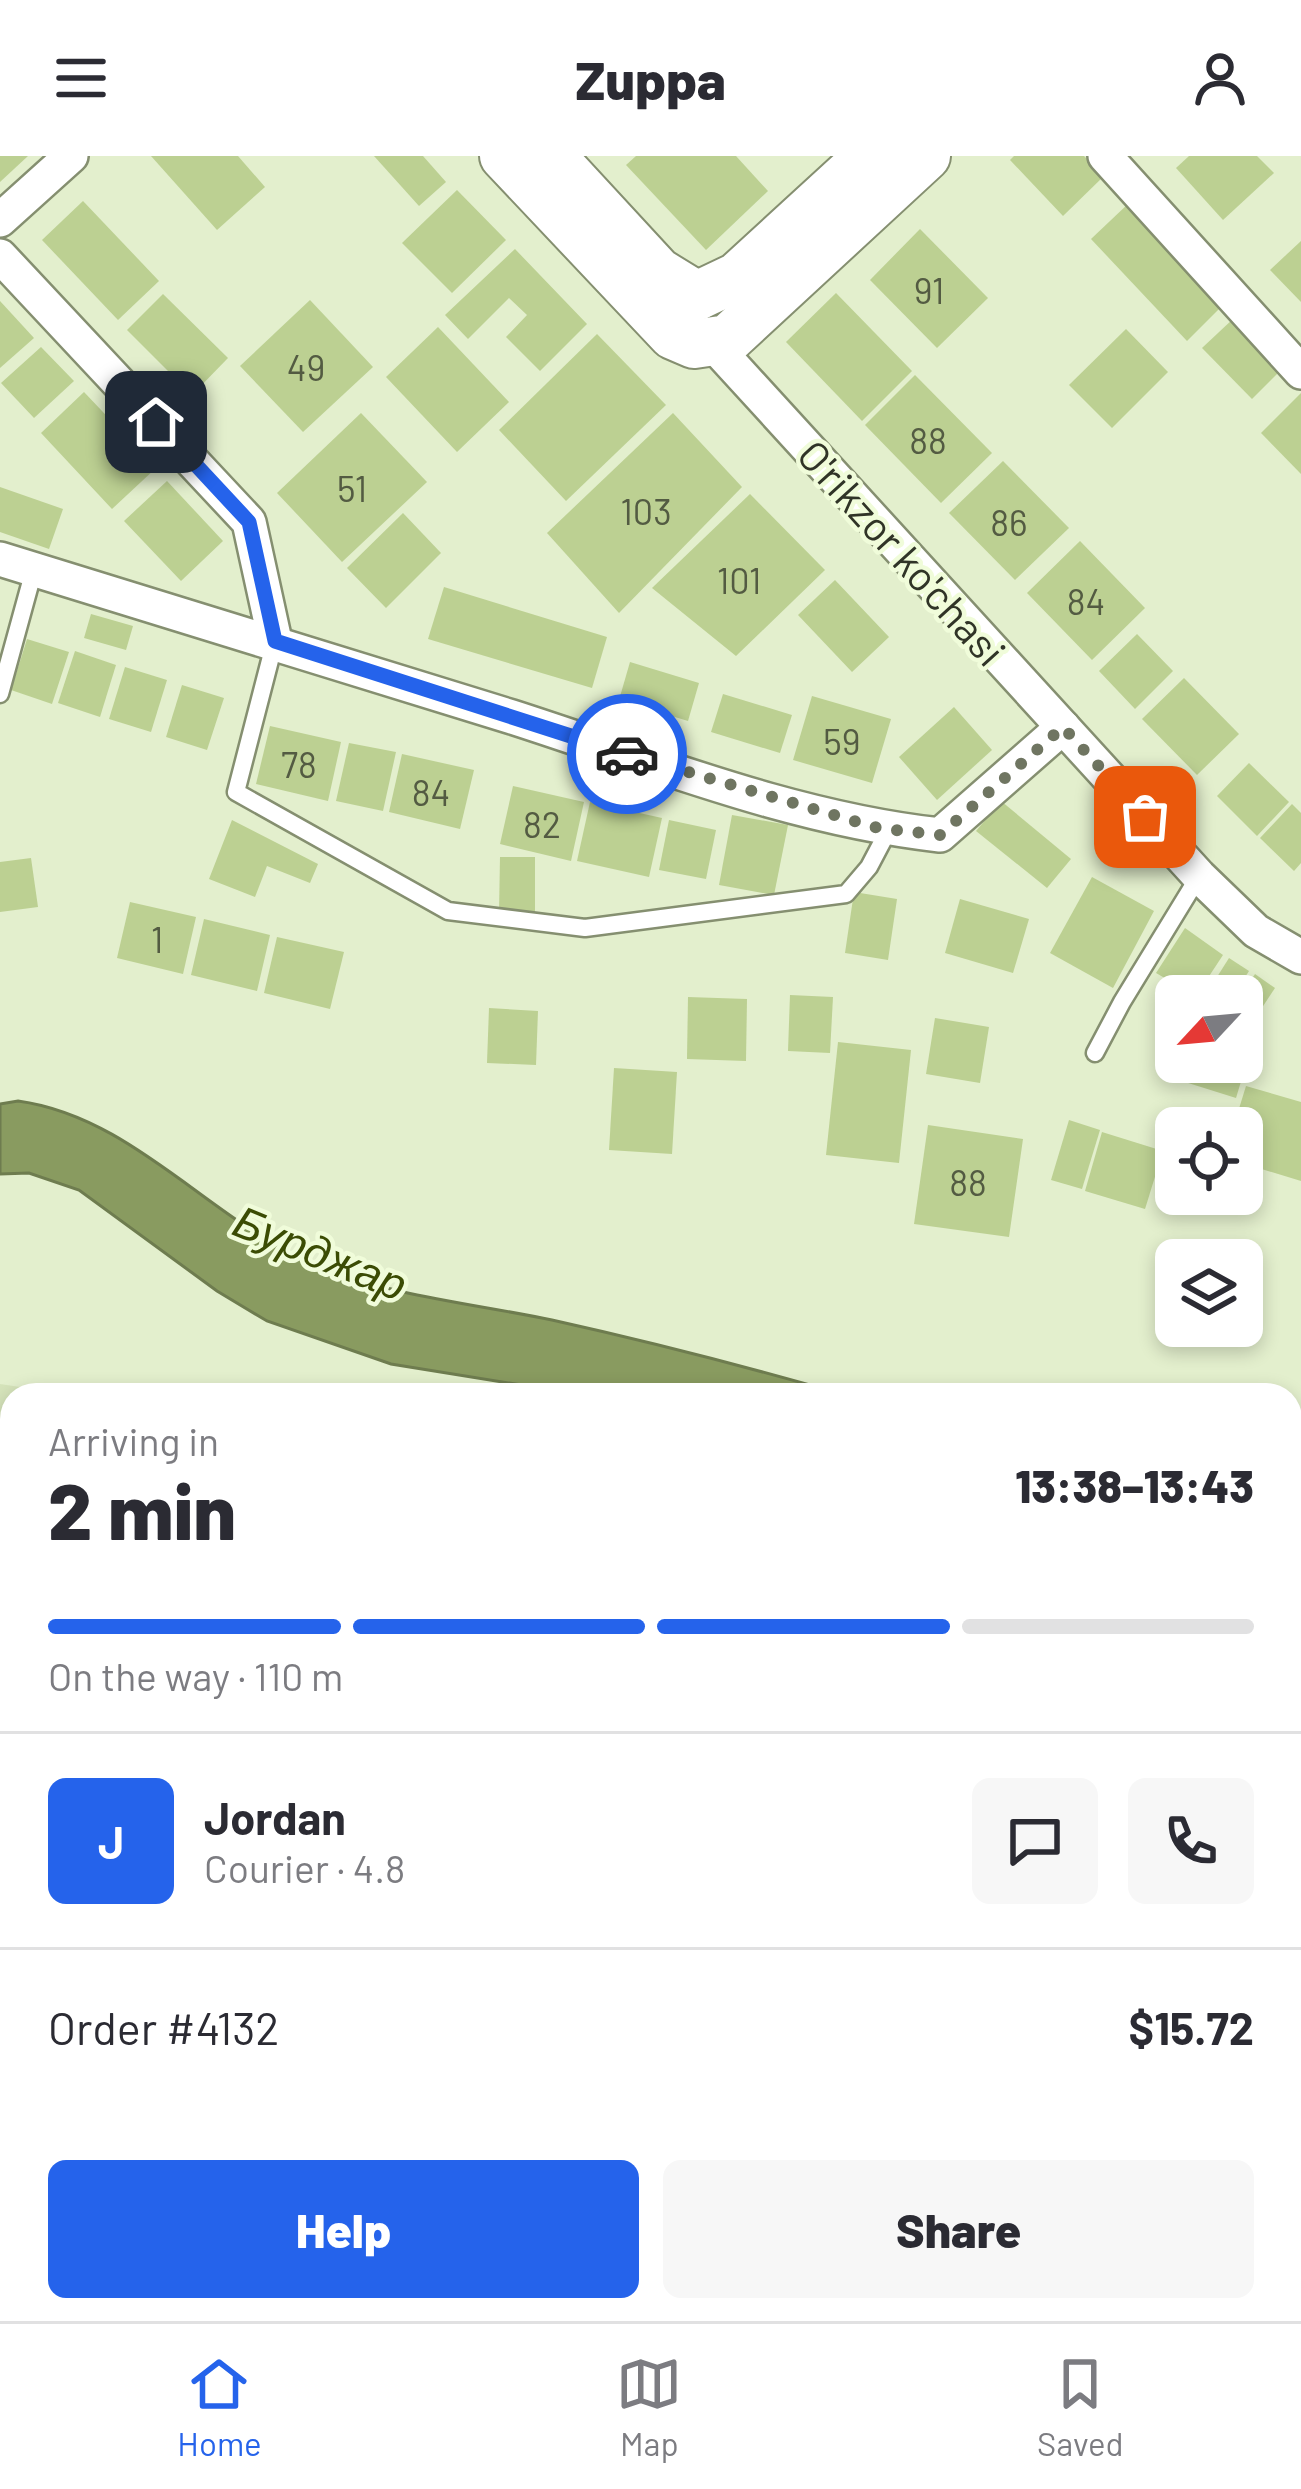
<!DOCTYPE html>
<meta charset="utf-8">
<style>
:root{--surface:#fff;--page:#f7f7f7;--text:#2b2b33;--muted:#7c7c81;--line:#e1e1e2;--accent:#2563eb}
body{margin:0;font-family:Barlow,sans-serif;background:var(--page);color:var(--text);height:100vh;display:flex;flex-direction:column;font-size:45px;white-space:nowrap}
*{box-sizing:border-box;margin:0}
p{font-size:39px;color:var(--muted)}
.icon{flex:none;width:66px;height:66px;fill:none;stroke:currentColor;stroke-width:2;stroke-linecap:round;stroke-linejoin:round}
.map{position:relative;flex:1;overflow:hidden}
.sheet{position:absolute;left:0px;top:1227px;width:1302px;height:939px;display:flex;flex-direction:column;background:var(--surface);border-radius:36px 36px 0 0;box-shadow:0 6px 18px #0003}
.sheet>*{flex:none}
.needle{width:78px;rotate:244deg}
.fabs{position:absolute;left:1155px;top:819px;display:grid;gap:24px}
.fabs a{display:grid;place-items:center;width:108px;height:108px;border-radius:18px;background:var(--surface);box-shadow:0 6px 18px #0003;font-size:60px}
.pin{position:absolute;display:grid;place-items:center;width:102px;height:102px;color:#fff;margin:-51px;border-radius:24px;box-shadow:0 6px 18px #0006}
.courier{position:absolute;display:grid;place-items:center;width:120px;height:120px;margin:-60px;border:9px solid #2563eb;border-radius:50%;background:#fff;color:#222;box-shadow:0 3px 15px #0007}
.headline em{font-style:normal;font-weight:800}
.headline div{display:flex;flex-direction:column-reverse}
.headline{display:flex;align-items:center;justify-content:space-between;height:204px;padding:0 48px}
h1{font-size:78px;font-weight:800;line-height:90px}
.bar{display:grid;grid-template-columns:repeat(4,1fr);gap:18px 12px;align-content:center;height:144px;padding:0 48px}
.bar i{height:15px;border-radius:9px;background:var(--line)}
.bar .active{background:var(--accent)}
.bar p{grid-column:span 4}
.line{display:flex;align-items:center;gap:30px;padding:0 48px;border-top:3px solid var(--line)}
.line div{flex:1}
.round{display:grid;place-items:center;flex:none;width:126px;height:126px;border-radius:18px;background:var(--page)}
.button{display:flex;gap:24px;margin-top:auto;padding:24px 48px}
.button a{flex:1;height:138px;border-radius:18px;background:var(--accent);color:#fff;font-size:48px;font-weight:800;line-height:138px;text-align:center}
.button a+a{background:var(--page);color:var(--text)}
header{display:flex;justify-content:space-between;align-items:center;height:156px;padding:0 48px;background:var(--surface);font-size:54px;font-weight:800}
.tab-bar{display:flex;justify-content:space-around;align-items:center;height:168px;border-top:3px solid var(--line);background:var(--surface);font-size:33px;color:var(--muted)}
.tab-bar a{display:grid;justify-items:center;gap:6px}
.tab-bar .active{color:var(--accent)}
.map>svg:first-child{display:block}
.built{fill:#d5e3ba}
.water{fill:#899b60;stroke:#6e7c4f;stroke-width:3}
.building{fill:#bcd092}
.lines{fill:none;stroke-linecap:round;stroke-linejoin:round}
.service-casing{stroke:#858f70;stroke-width:21}
.minor-casing{stroke:#858f70;stroke-width:38}
.secondary-casing{stroke:#858f70;stroke-width:52}
.service{stroke:#fff;stroke-width:16}
.minor{stroke:#fff;stroke-width:33}
.secondary{stroke:#fff;stroke-width:48}
.done{stroke:#6f7561;stroke-width:12;stroke-dasharray:0 21.6}
.route{stroke:#2563eb;stroke-width:15}
.labels{text-anchor:middle;dominant-baseline:central;stroke-width:9;stroke-linejoin:round;paint-order:stroke}
.number-label{font-size:36px;fill:#535b42}
.street-label{font-size:42px;fill:#303427;stroke:#f0fcda}
.water-label{font-size:45px;font-style:italic;fill:#3b4c04;stroke:#f0fcda}
</style>
<header><svg class="icon" aria-label="menu" viewBox="0 0 24 24"><path d="M4 6h16M4 12h16M4 18h16"/></svg>Zuppa<svg class="icon" aria-label="person" viewBox="0 0 24 24"><circle cx="12" cy="8" r="4"/><path d="M4 21q1-7 8-7t8 7"/></svg></header>
<div class="map">
<svg width="1301" height="2165" viewBox="0 0 1301 2165">
<rect width="100%" height="100%" fill="#e3efcd"/>
<!-- built -->
<polygon class="built" points="0,1228 74,1239 12,1239 12,2154 1290,2154 1290,1471 1301,1474 1301,2165 0,2165"/>
<!-- water -->
<g class="water">
<path d="M 18,945 C 135,961 213,1068 320,1111 C 393,1140 475,1148 552,1164 C 651,1186 748,1211 845,1239 L 583,1239 L 391,1208 L 267,1165 L 217,1135 L 79,1034 L 29,1017 L 0,1018 L 0,948 Z"/>
<polygon points="1290,1298 1301,1301 1301,1369 1290,1367"/>
</g>
<!-- building -->
<g class="building">
<polygon points="0,0 28,0 0,26"/>
<polygon points="151,0 238,0 265,31 217,74"/>
<polygon points="374,0 423,0 446,26 419,50"/>
<polygon points="636,0 736,0 768,35 706,94 626,9"/>
<polygon points="1014,0 1084,0 1104,20 1063,60 1010,4"/>
<polygon points="1189,0 1257,0 1274,17 1223,64 1176,12"/>
<polygon points="457,34 506,84 452,137 402,87"/>
<polygon points="83,45 159,125 118,164 42,84"/>
<polygon points="1129,47 1223,149 1187,185 1091,83"/>
<polygon points="920,73 988,142 937,192 870,124"/>
<polygon points="1301,85 1301,146 1270,114"/>
<polygon points="515,93 587,168 540,215 506,181 527,159 509,142 468,183 445,159"/>
<polygon points="836,137 912,215 862,265 786,186"/>
<polygon points="163,138 228,202 192,239 127,174"/>
<polygon points="310,144 373,211 303,276 240,210"/>
<polygon points="0,145 34,182 0,212"/>
<polygon points="1234,162 1283,212 1252,243 1202,192"/>
<polygon points="438,171 509,246 457,296 386,221"/>
<polygon points="1126,173 1168,216 1112,272 1069,229"/>
<polygon points="597,178 666,249 566,345 499,274"/>
<polygon points="41,191 74,225 34,262 1,227"/>
<polygon points="915,219 992,297 941,347 865,269"/>
<polygon points="84,236 156,312 112,353 41,277"/>
<polygon points="1301,237 1301,318 1261,277"/>
<polygon points="361,257 427,326 342,406 277,337"/>
<polygon points="673,257 742,331 619,457 547,377"/>
<polygon points="1003,305 1069,372 1015,424 949,357"/>
<polygon points="167,325 223,385 181,425 124,365"/>
<polygon points="0,331 63,353 49,393 0,376"/>
<polygon points="750,338 825,414 736,500 652,432"/>
<polygon points="403,357 441,397 386,452 347,412"/>
<polygon points="1080,385 1145,452 1092,504 1027,437"/>
<polygon points="835,424 889,481 852,516 798,459"/>
<polygon points="444,431 607,481 592,532 428,483"/>
<polygon points="91,458 133,470 126,494 84,482"/>
<polygon points="1137,478 1173,515 1135,553 1099,515"/>
<polygon points="27,483 69,496 52,548 11,534"/>
<polygon points="75,495 116,509 100,561 58,547"/>
<polygon points="630,506 699,527 688,565 619,544"/>
<polygon points="125,511 167,524 151,576 109,563"/>
<polygon points="1184,522 1239,578 1197,619 1142,563"/>
<polygon points="182,529 224,542 207,594 166,581"/>
<polygon points="723,538 792,559 780,597 711,576"/>
<polygon points="812,540 891,563 872,627 793,604"/>
<polygon points="954,551 992,594 937,644 899,601"/>
<polygon points="270,570 341,586 328,645 256,628"/>
<polygon points="349,587 396,596 383,655 336,645"/>
<polygon points="402,598 474,614 460,673 389,656"/>
<polygon points="1249,607 1289,646 1257,680 1217,640"/>
<polygon points="513,630 584,646 571,705 500,688"/>
<polygon points="1001,645 1071,703 1047,732 976,675"/>
<polygon points="590,646 662,662 649,721 577,705"/>
<polygon points="1292,648 1301,657 1301,707 1294,715 1260,682"/>
<polygon points="732,659 788,669 774,739 719,729"/>
<polygon points="232,664 318,708 310,727 267,710 255,741 209,723"/>
<polygon points="669,664 716,674 706,723 659,714"/>
<polygon points="500,701 535,701 535,758 499,758"/>
<polygon points="31,702 38,751 0,756 0,706"/>
<polygon points="1092,721 1154,755 1113,832 1050,797"/>
<polygon points="854,736 897,743 888,804 845,797"/>
<polygon points="960,743 1029,763 1013,817 945,797"/>
<polygon points="130,746 196,761 183,818 117,802"/>
<polygon points="204,763 270,779 257,835 191,819"/>
<polygon points="1185,772 1223,799 1196,840 1156,817"/>
<polygon points="277,781 344,796 330,853 264,837"/>
<polygon points="1229,802 1249,815 1233,840 1205,840"/>
<polygon points="1255,818 1275,832 1246,876 1242,873 1242,838"/>
<polygon points="790,839 833,841 830,897 788,895"/>
<polygon points="688,841 747,843 746,905 687,903"/>
<polygon points="489,852 538,855 536,909 487,907"/>
<polygon points="935,862 989,871 980,927 926,918"/>
<polygon points="838,886 911,894 899,1007 826,999"/>
<polygon points="1191,906 1246,909 1236,942 1185,926"/>
<polygon points="614,912 677,916 672,998 609,994"/>
<polygon points="1246,930 1301,946 1301,1025 1242,1007 1242,972 1233,972"/>
<polygon points="1069,964 1100,974 1082,1033 1051,1024"/>
<polygon points="928,969 1023,983 1009,1081 914,1068"/>
<polygon points="1102,976 1163,995 1145,1053 1085,1035"/>
<polygon points="1290,1522 1301,1523 1301,1709 1290,1708"/>
<polygon points="0,1931 12,1933 3,2009 0,2009"/>
<polygon points="1290,1995 1301,1996 1301,2165 1261,2165 1263,2154 1290,2154"/>
<polygon points="183,2154 454,2154 453,2165 182,2165"/>
<polygon points="643,2154 727,2154 726,2165 642,2165"/>
<polygon points="1046,2157 1085,2162 1085,2165 1045,2165"/>
</g>
<g class="lines">
<!-- service casing -->
<g class="service-casing">
<g id="service">
<polyline points="275,485 236,636 448,755 585,772 846,738 869,711 889,673"/>
<polyline points="0,538 34,414"/>
<polyline points="1095,897 1122,846 1199,720"/>
<polyline points="0,1621 12,1622"/>
<polyline points="0,1770 12,1771"/>
<polyline points="549,2165 550,2154"/>
<polyline points="767,2165 768,2154"/>
</g>
</g>
<!-- minor casing -->
<g class="minor-casing">
<g id="minor">
<polyline points="1105,0 1301,216"/>
<polyline points="0,64 71,0"/>
<polyline points="0,100 249,366 275,485"/>
<polyline points="712,187 1199,720 1256,775 1301,801"/>
<path d="M 0,403 C 170,457 342,507 512,561 C 652,606 794,663 940,679 L 1063,571"/>
</g>
</g>
<!-- secondary casing -->
<g class="secondary-casing">
<g id="secondary">
<polyline points="504,0 673,179 694,188 728,183 926,0"/>
<polyline points="551,0 658,116 697,140"/>
<polyline points="697,140 737,121 869,0"/>
</g>
</g>
<!-- service -->
<use href="#service" class="service"/>
<!-- minor -->
<use href="#minor" class="minor"/>
<!-- secondary -->
<use href="#secondary" class="secondary"/>
</g>
<g class="lines">
<!-- done -->
<polyline class="done" points="627,598 878,672 940,679 1063,571 1145,661"/>
<!-- route -->
<polyline class="route" points="156,266 249,366 275,485 627,598"/>
</g>
<g class="labels">
<!-- number labels -->
<g class="number-label">
<text x="929" y="133">91</text>
<text x="306" y="210">49</text>
<text x="928" y="283">88</text>
<text x="352" y="331">51</text>
<text x="646" y="354">103</text>
<text x="1009" y="365">86</text>
<text x="739" y="423">101</text>
<text x="1086" y="444">84</text>
<text x="842" y="584">59</text>
<text x="299" y="607">78</text>
<text x="431" y="635">84</text>
<text x="542" y="667">82</text>
<text x="157" y="782">1</text>
<text x="968" y="1025">88</text>
</g>
<!-- street labels -->
<g class="street-label">
<text transform="translate(903 396) rotate(48)">O'rikzor ko'chasi</text>
</g>
<!-- water labels -->
<g class="water-label">
<text transform="translate(321 1095) rotate(22)">Бурджар</text>
</g>
</g>
</svg>
<div class="fabs">
<a><svg class="needle" viewBox="-14 -14 28 28"><path d="M0-13l5 13h-10z" fill="#e53935"/><path d="M0 13l5-13h-10z" fill="#7c7c81"/></svg></a>
<a><svg class="icon" aria-label="locate" viewBox="0 0 24 24"><circle cx="12" cy="12" r="6"/><path d="M12 2v4M12 18v4M2 12h4M18 12h4"/></svg></a>
<a><svg class="icon" aria-label="layers" viewBox="0 0 24 24"><path d="M12 4l9 5-9 5-9-5zM3 14l9 5 9-5"/></svg></a>
</div>
<div class="pin" style="left:1145px;top:661px;background:#ea580c"><svg class="icon" aria-label="bag" viewBox="0 0 24 24"><path d="M5 8h14l-1 12H6zM9 8a3 3 0 0 1 6 0"/></svg></div>
<div class="pin" style="left:156px;top:266px;background:#1f2937"><svg class="icon" aria-label="home" viewBox="0 0 24 24"><path d="M3 11l9-7 9 7M6 9v11h12V9"/></svg></div>
<div class="courier" style="left:627px;top:598px"><svg class="icon" aria-label="car" viewBox="0 0 24 24"><path d="M5 17H2v-5l4-1 3-4h7l3 4 3 1v5h-3M9 17h6M6 11h13"/><circle cx="7" cy="17" r="2"/><circle cx="17" cy="17" r="2"/></svg></div>
<section class="sheet">
<div class="headline"><div><h1>2 min</h1><p>Arriving in</p></div><em>13:38–13:43</em></div>
<div class="bar"><i class="active"></i><i class="active"></i><i class="active"></i><i></i><p>On the way · 110 m</p></div>
<div class="line" style="height:216px"><b class="round" style="background:var(--accent);color:#fff">J</b><div><b>Jordan</b><p>Courier · 4.8</p></div><a class="round"><svg class="icon" aria-label="chat" viewBox="0 0 24 24"><path d="M4 5h16v11H9l-5 4z"/></svg></a><a class="round"><svg class="icon" aria-label="phone" viewBox="0 0 24 24"><path d="M5 4h4l2 5-3 2q2 4 5 5l2-3 5 2v4C11 20 4 13 5 4z"/></svg></a></div>
<div class="line" style="height:156px"><div>Order #4132</div><b>$15.72</b></div>
<div class="button"><a>Help</a><a>Share</a></div>
</section>
</div>
<nav class="tab-bar">
<a class="active"><svg class="icon" aria-label="home" viewBox="0 0 24 24"><path d="M3 11l9-7 9 7M6 9v11h12V9"/></svg>Home</a>
<a><svg class="icon" aria-label="map" viewBox="0 0 24 24"><path d="M3 6l6-2 6 2 6-2v14l-6 2-6-2-6 2zM9 4v14M15 6v14"/></svg>Map</a>
<a><svg class="icon" aria-label="saved" viewBox="0 0 24 24"><path d="M7 4h10v16l-5-4-5 4z"/></svg>Saved</a>
</nav>
